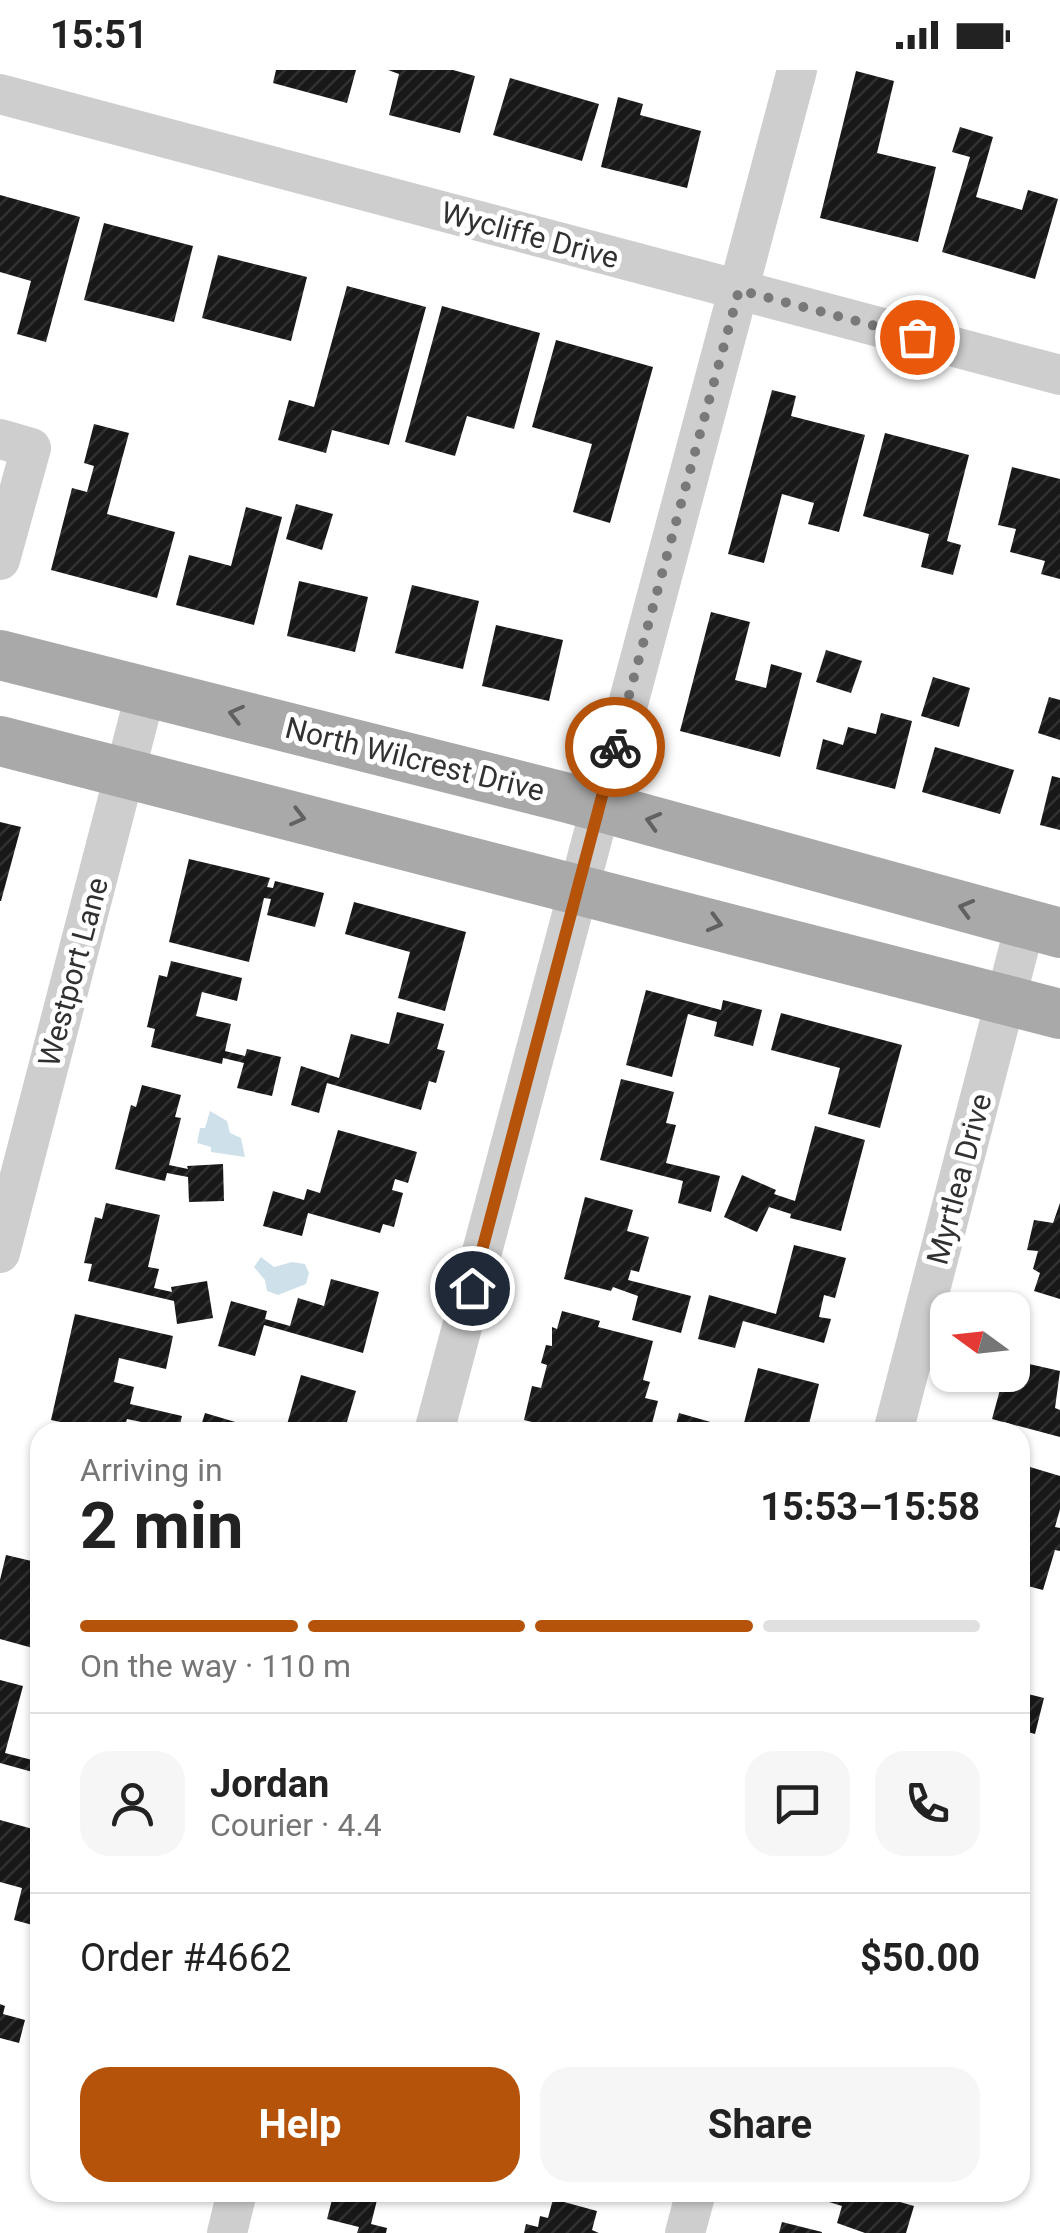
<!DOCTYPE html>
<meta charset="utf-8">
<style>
:root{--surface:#fff;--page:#f6f6f6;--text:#222;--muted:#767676;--line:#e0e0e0;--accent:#b45309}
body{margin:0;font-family:Roboto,sans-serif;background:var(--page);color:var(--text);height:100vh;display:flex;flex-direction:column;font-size:38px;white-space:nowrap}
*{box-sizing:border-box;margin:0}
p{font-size:32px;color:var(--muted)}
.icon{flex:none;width:55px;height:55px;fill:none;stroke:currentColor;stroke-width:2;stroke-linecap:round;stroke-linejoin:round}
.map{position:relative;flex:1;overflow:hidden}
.details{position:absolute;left:30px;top:1352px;width:1000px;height:780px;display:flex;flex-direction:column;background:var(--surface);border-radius:30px;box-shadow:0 2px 8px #0004}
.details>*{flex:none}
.needle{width:65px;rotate:285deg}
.tools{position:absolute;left:930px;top:1222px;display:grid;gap:20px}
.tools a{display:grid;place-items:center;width:100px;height:100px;border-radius:20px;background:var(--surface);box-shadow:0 2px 8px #0004;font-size:50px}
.pin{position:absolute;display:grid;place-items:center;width:85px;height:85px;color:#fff;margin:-42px;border:5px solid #fff;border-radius:50%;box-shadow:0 2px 10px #0007}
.courier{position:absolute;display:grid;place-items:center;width:100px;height:100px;margin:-50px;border:8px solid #b45309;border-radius:50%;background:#fff;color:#222;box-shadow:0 2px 12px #0007}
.summary em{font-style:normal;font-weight:700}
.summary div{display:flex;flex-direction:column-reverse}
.summary{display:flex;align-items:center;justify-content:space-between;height:170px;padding:0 50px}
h1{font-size:65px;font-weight:700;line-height:75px}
.bar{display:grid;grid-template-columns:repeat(4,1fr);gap:15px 10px;align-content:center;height:120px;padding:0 50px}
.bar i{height:12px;border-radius:8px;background:var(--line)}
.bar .selected{background:var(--accent)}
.bar p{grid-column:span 4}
.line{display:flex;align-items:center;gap:25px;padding:0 50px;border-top:2px solid var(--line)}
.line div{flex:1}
.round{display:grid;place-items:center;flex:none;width:105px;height:105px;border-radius:30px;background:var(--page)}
.primary-button{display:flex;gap:20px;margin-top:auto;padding:20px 50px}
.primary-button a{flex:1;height:115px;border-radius:30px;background:var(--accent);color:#fff;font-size:40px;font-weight:700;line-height:115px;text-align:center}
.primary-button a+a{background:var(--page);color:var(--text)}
.status{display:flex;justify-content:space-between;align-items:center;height:70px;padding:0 50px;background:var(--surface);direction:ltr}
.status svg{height:28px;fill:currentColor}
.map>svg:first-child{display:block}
.water{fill:#cee1ea}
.building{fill:url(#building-hatch)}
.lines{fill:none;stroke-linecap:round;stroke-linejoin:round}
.minor{stroke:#cecece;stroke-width:40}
.major{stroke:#a9a9a9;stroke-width:50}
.oneway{stroke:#616161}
.done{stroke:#797979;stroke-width:10;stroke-dasharray:0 18}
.route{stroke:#b45309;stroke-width:12}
.labels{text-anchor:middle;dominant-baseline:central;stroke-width:10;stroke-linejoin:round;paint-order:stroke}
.street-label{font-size:30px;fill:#313131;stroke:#fff}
</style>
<div class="status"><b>15:51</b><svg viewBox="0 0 49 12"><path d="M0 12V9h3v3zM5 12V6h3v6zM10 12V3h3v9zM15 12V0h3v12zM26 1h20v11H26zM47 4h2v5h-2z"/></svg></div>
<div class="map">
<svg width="1060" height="2163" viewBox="0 0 1060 2163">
<defs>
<pattern id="building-hatch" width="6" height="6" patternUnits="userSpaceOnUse" patternTransform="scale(2.5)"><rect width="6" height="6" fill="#181818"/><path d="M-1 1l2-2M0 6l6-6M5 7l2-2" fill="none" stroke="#313131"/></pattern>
</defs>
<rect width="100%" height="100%" fill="#fff"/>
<!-- water -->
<g class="water">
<polygon points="210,1041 227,1051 230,1063 241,1068 245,1087 211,1082 211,1077 197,1073 200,1058 205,1058"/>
<polygon points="261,1187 274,1197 292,1192 305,1194 309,1203 306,1214 278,1225 267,1221 265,1210 254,1197"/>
</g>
<!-- building -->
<g class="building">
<polygon points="276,0 356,0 347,33 273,13"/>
<polygon points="388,0 453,0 475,6 460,63 389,45 399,4"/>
<polygon points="856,1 894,11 877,83 936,97 918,172 820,148"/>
<polygon points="510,8 599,34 582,91 493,65"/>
<polygon points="618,27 643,34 640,45 701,61 687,118 601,97"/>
<polygon points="960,57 993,67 976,127 1022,140 1028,120 1058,129 1035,209 942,182 970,87 952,82"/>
<polygon points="0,125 80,147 46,272 17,264 31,211 0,202"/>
<polygon points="104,153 193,176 174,252 84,230"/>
<polygon points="218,185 307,207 291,271 202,248"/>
<polygon points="347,216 426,237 389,375 332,360 326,383 278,370 289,330 314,337"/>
<polygon points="442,236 540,263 514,359 467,346 455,386 405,372"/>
<polygon points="556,270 653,297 610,453 573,442 592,374 532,357"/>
<polygon points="772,320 796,326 791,346 865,365 839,462 808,454 814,433 782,424 764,493 728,484"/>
<polygon points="94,354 129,363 107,444 175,462 157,528 51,500 72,418 87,422 94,396 84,393"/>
<polygon points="885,363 969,385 947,471 961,475 953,505 921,497 929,464 863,446"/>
<polygon points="1012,397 1060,409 1060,509 1041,504 1045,491 1010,482 1016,459 998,455"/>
<polygon points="296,434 333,444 322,480 286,469"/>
<polygon points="246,437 282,447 254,555 176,535 189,485 231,496"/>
<polygon points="299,511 368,527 355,582 287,566"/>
<polygon points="412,515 479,531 463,599 395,583"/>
<polygon points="711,542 750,552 735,610 766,618 771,594 802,603 780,687 680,661"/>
<polygon points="496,555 563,570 549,631 482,616"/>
<polygon points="826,580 862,591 851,623 816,612"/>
<polygon points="933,607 970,618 959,657 921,646"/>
<polygon points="1049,627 1060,630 1060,670 1038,663"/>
<polygon points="881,643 912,651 895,719 816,699 823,669 843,675 848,657 876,664"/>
<polygon points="935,677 1014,700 1000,744 922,722"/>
<polygon points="1052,706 1060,708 1060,760 1040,755"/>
<polygon points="0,752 21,757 1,831 0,831"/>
<polygon points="189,789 270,808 267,817 273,818 275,811 324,823 315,857 267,845 271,829 264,828 249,892 169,872"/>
<polygon points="354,832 466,862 445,941 398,928 410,882 345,864"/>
<polygon points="171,891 242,908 237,931 202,922 196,946 231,954 225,981 245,986 247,979 281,987 272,1026 237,1018 244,993 223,988 222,994 151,977 155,959 147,957 159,905 167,907"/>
<polygon points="646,920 721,940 723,930 762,940 753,976 714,966 717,952 688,944 672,1007 626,995"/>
<polygon points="397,942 444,954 437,979 445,981 436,1013 429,1011 421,1040 327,1013 319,1043 291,1035 301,996 339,1008 351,964 389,974"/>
<polygon points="781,943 902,975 880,1058 828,1044 840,998 771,980"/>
<polygon points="621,1009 674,1022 666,1053 676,1055 666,1093 720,1106 711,1142 678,1133 683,1111 600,1090"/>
<polygon points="142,1015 181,1025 175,1047 181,1048 169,1095 188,1099 187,1096 223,1094 224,1131 189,1132 188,1107 167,1103 165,1111 115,1099 131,1035 136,1037"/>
<polygon points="815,1056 865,1070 841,1161 790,1148 791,1144 769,1137 757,1162 724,1147 742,1105 776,1120 774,1124 795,1131"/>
<polygon points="338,1060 417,1082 408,1113 395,1109 392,1120 403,1123 394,1157 383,1154 380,1163 308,1143 302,1166 263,1156 273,1121 304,1130 307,1119 320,1123"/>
<polygon points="585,1127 633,1140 627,1161 649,1167 639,1202 631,1200 628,1210 691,1226 681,1263 632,1250 638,1226 613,1217 611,1221 564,1209"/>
<polygon points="106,1133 160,1145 148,1197 159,1199 154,1218 172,1222 171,1217 207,1211 213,1248 177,1254 174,1231 88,1211 92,1194 84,1193 95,1147 102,1149"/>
<polygon points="1060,1133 1060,1229 1034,1221 1040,1203 1033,1199 1038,1181 1027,1180 1034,1150 1053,1153"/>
<polygon points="794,1175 846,1188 835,1228 824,1225 819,1247 831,1249 824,1273 743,1251 735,1278 698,1269 709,1225 776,1244"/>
<polygon points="331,1209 379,1222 363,1283 264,1255 255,1286 218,1276 231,1231 267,1241 265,1249 290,1256 298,1228 324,1236"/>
<polygon points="562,1241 600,1251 598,1257 653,1271 643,1310 650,1312 645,1328 658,1331 650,1361 637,1358 636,1362 572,1362 524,1350 532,1316 541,1318 547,1295 541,1293 546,1275 552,1276 552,1257 557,1259"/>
<polygon points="75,1244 173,1266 166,1299 119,1288 114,1312 134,1317 130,1334 182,1346 178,1362 144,1362 146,1353 127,1349 123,1362 107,1362 51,1350"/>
<polygon points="1012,1290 1060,1301 1055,1338 1060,1340 1060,1367 992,1349 1004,1305 1012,1305"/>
<polygon points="758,1298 819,1314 807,1362 674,1362 679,1343 742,1361"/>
<polygon points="301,1305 356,1321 344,1362 270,1362 272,1354 286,1358"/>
<polygon points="205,1343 252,1357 250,1362 199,1362"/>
<polygon points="1020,1394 1060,1406 1060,1439 1055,1457 1060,1458 1060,1481 1055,1480 1043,1520 1020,1514"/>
<polygon points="39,1401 40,1401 40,1458 31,1455 38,1430 32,1428"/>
<polygon points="6,1485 40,1493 40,1532 36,1548 40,1549 40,1580 0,1569 0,1510"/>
<polygon points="0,1610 23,1616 5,1683 40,1692 40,1704 0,1693"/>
<polygon points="1020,1622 1044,1628 1035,1664 1020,1660"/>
<polygon points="0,1750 40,1761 40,1777 34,1801 40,1803 40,1857 14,1850 22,1818 0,1812"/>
<polygon points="0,1934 5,1936 3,1944 25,1950 19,1973 0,1968"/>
<polygon points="334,2122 379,2122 371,2154 387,2158 386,2163 357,2163 359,2157 327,2149"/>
<polygon points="797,2122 865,2122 914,2136 906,2163 865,2163 837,2153 842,2136"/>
<polygon points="553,2129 597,2141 592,2160 599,2163 524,2163 526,2154 538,2157 540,2146 548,2148"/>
<polygon points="782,2152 822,2162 822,2163 779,2163"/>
</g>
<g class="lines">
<!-- minor -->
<g class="minor">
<polyline points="0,24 1060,305"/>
<polyline points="0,369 31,378 0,490"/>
<polyline points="0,1183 146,621"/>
<path d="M 434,1362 C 553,908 678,455 797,0"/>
<polyline points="893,1362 1025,855"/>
<polyline points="227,2163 237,2122"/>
<polyline points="685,2163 696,2122"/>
</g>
<!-- major -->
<g class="major">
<polyline points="0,585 568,728 1060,863"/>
<polyline points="0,671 1060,944"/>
</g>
</g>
<!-- one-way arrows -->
<defs><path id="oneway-chevron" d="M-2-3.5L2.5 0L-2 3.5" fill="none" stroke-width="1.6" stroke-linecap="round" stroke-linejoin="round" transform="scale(2.5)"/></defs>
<g class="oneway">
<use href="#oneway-chevron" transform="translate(236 644) rotate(-166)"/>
<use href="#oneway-chevron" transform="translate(298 747) rotate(14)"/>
<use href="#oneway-chevron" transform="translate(653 751) rotate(-164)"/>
<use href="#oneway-chevron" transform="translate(966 838) rotate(-164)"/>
<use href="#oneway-chevron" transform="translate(715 853) rotate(15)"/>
</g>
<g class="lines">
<!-- done -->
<polyline class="done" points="615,677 739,220 917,267"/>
<!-- route -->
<polyline class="route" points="472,1218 615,677"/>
</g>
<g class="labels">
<!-- street labels -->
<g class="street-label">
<text transform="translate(530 165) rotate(15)">Wycliffe Drive</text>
<text transform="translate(415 689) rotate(14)">North Wilcrest Drive</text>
<text transform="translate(73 902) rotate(-75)">Westport Lane</text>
<text transform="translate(959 1109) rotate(-75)">Myrtlea Drive</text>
</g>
</g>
</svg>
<div class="tools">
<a><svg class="needle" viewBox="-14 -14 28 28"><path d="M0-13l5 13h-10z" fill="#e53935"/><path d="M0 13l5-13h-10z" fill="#767676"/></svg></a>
</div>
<div class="pin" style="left:917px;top:267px;background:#ea580c"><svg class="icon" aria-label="bag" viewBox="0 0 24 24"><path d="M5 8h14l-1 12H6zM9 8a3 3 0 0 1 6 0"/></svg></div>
<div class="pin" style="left:472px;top:1218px;background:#1f2937"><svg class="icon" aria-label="home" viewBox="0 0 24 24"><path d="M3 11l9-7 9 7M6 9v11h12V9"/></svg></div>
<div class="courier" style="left:615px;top:677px"><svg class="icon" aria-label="bike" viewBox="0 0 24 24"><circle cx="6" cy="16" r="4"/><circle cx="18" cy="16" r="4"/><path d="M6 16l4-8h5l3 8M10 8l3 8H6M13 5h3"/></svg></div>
<section class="details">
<div class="summary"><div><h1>2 min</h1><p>Arriving in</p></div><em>15:53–15:58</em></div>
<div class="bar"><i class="selected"></i><i class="selected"></i><i class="selected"></i><i></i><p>On the way · 110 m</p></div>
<div class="line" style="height:180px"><a class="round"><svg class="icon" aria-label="person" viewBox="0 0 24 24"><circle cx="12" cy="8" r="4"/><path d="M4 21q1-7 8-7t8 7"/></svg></a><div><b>Jordan</b><p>Courier · 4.4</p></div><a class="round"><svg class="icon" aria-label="chat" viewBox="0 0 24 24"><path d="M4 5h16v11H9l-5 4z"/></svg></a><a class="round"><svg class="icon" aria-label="phone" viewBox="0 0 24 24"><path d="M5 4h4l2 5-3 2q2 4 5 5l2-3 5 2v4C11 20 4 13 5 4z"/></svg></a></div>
<div class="line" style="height:130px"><div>Order #4662</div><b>$50.00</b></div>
<div class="primary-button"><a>Help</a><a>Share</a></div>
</section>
</div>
